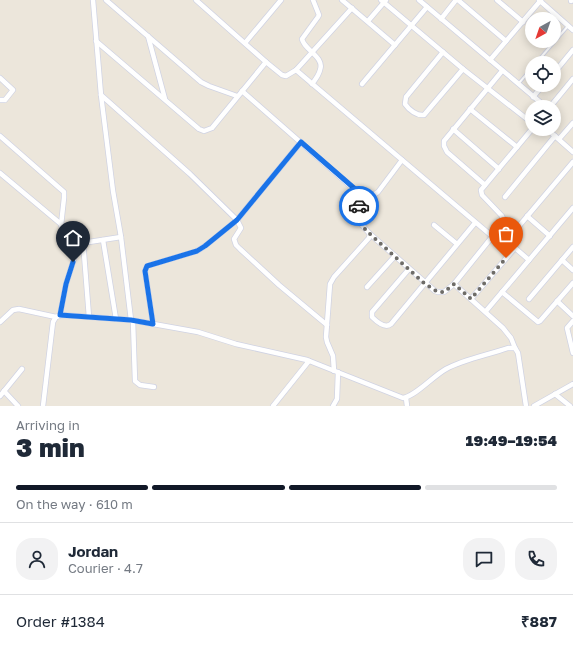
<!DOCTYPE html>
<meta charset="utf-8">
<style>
:root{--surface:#fff;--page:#f2f2f3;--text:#1f2937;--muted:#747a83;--line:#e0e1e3;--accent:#111827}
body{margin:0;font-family:"Golos Text",sans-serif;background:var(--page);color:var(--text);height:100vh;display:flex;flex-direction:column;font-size:15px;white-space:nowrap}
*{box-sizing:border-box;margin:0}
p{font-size:13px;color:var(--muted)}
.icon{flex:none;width:22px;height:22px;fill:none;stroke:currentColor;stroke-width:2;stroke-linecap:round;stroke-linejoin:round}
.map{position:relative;height:406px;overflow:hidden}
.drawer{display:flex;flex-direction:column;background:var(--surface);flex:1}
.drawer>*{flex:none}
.needle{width:26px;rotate:220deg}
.tools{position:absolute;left:525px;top:12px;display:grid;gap:8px}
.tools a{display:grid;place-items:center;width:36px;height:36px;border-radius:50%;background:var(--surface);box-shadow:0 2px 10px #0003;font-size:20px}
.pin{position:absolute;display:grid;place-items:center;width:34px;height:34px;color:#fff;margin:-41px -17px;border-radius:50% 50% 50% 0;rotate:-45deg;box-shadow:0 0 4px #0007}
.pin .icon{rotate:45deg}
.courier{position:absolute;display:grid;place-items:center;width:40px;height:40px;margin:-20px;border:3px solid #1a73e8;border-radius:50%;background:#fff;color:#222;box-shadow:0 1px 5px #0007}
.summary em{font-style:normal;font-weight:800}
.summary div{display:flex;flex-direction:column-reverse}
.summary{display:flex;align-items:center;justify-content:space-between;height:68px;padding:0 16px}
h1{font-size:26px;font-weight:800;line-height:30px}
.bar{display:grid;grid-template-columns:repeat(4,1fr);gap:6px 4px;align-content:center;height:48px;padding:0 16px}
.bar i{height:5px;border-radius:3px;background:var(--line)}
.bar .current{background:var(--accent)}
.bar p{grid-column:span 4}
.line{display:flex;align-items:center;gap:10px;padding:0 16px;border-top:1px solid var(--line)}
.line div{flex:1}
.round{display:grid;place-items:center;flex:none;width:42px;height:42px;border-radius:16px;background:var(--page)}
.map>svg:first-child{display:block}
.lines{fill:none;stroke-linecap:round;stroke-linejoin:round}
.lane-casing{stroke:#d0d3e3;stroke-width:4}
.street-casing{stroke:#d0d3e3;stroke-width:6}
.lane{stroke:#fff;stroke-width:2}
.street{stroke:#fff;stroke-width:4.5}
.done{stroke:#6e6c68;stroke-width:4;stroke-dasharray:0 7.2}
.route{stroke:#1a73e8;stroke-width:5}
</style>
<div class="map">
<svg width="573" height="406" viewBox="0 0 573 406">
<rect width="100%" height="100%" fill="#ece6db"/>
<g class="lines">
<!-- lane casing -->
<g class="lane-casing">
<g id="lane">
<polyline points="536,63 568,26"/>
<polyline points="519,83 532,68"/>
</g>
</g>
<!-- street casing -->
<g class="street-casing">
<g id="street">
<polyline points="93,0 101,95 113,191 121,237 131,320"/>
<polyline points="106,0 201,82 209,86 237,96"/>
<polyline points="196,0 266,62 282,75 286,76 296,70 352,8"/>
<polyline points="342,0 395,45"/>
<polyline points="381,0 463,69 532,123"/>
<polyline points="419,0 546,107"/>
<polyline points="458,0 506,41"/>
<polyline points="497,0 523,22"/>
<polyline points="539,0 573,30"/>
<polyline points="571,1 571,0"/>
<polyline points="441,19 456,0"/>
<polyline points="368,21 386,0"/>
<polyline points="148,36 165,99"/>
<polyline points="96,41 199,129 204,131 212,128 266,62"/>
<polyline points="245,43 281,0"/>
<path d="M 443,52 L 406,97 L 405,104 C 409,110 417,116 424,115 L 463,69"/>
<polyline points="490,60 541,0"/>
<polyline points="296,70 493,237"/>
<polyline points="554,73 573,50"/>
<polyline points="0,78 13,90 5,100 0,100"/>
<path d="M 312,84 C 315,80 319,75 320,70 C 325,57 304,50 302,39 L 318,17 L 319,15 L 313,0"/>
<polyline points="362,84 427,7"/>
<polyline points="242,91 364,198 354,213 354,216 370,234 369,238 334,277 330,284 326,337 327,342 333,356 334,371"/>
<polyline points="101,95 190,174 237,220 241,228 234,239 236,245 240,249 279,285 327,325"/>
<polyline points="533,97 543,85"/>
<polyline points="550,107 573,79"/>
<polyline points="470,109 517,147"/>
<polyline points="453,129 499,169"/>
<polyline points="547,129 573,152"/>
<polyline points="0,136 64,192 64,198 61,225"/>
<polyline points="559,139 573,123"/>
<polyline points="0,173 80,240 89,242 121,237"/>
<polyline points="485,185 447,152 444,146 444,141 502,71"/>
<polyline points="505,197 555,136"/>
<polyline points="364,201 378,192 402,160"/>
<polyline points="527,216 550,236"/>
<polyline points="434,225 457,244"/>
<polyline points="370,234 435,291 438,292 444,292 454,284 504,222 502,216 482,195 481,190 532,129"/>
<polyline points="103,240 116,319"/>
<polyline points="83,241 89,317"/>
<polyline points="529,260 508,242 508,239 573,162"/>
<polyline points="562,260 573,270"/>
<path d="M 409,269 L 372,312 L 372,317 C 377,322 385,329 391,324 L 475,223"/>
<polyline points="454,284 503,328 511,338 515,348"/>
<polyline points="367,287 395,256"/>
<polyline points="502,292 538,322 540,321 573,283"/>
<polyline points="471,299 515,248"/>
<polyline points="529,299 573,247"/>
<polyline points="557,301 573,316"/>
<polyline points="486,311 573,208"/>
<polyline points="60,315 66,284 80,240"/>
<polyline points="133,321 135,381 140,385 154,387"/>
<polyline points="573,321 567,328 573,353"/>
<polyline points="0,322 13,310 19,309 56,317"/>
<polyline points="153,324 145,271 147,266 197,251 205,246 237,220 301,142"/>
<polyline points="4,391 18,406"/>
<polyline points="555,394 570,406"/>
<polyline points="0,396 22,369"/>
<polyline points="406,398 407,406"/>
<path d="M 43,406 L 53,322 L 56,317 L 62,315 L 131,320 L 198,332 L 236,344 L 307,360 L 403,398 C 416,396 433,376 446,369 C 464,359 488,355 508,348 L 515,348 L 518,353 L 526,406"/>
<polyline points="273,406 309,361"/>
<polyline points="333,406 337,399 338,372"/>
<polyline points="534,406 573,384"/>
</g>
</g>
<!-- lane -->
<use href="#lane" class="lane"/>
<!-- street -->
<use href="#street" class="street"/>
</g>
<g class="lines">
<!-- done -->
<polyline class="done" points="359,206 354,213 355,219 370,234 425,284 438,292 444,292 454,284 471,299 506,258"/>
<!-- route -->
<polyline class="route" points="73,262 66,284 60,315 131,320 153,324 145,271 147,266 197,251 205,246 237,220 301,142 362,195 364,198 359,206"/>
</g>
</svg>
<div class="tools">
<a><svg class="needle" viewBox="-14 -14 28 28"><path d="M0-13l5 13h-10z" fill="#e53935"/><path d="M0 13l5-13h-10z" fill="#747a83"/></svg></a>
<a><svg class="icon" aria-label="locate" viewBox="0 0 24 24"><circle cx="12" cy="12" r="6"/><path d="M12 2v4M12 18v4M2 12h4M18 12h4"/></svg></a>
<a><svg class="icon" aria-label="layers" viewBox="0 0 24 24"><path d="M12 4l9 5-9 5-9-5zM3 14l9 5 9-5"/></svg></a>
</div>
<div class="pin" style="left:506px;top:258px;background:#ea580c"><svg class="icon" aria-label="bag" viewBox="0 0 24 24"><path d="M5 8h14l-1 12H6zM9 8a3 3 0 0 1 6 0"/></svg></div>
<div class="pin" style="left:73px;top:262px;background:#1f2937"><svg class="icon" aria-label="home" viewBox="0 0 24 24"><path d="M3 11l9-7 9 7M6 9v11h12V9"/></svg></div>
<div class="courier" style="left:359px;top:206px"><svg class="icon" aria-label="car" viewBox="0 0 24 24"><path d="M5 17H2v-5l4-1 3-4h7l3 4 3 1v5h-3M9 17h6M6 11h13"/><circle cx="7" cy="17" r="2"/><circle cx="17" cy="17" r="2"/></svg></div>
</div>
<section class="drawer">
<div class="summary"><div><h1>3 min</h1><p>Arriving in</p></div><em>19:49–19:54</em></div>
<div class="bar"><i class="current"></i><i class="current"></i><i class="current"></i><i></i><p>On the way · 610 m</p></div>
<div class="line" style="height:72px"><a class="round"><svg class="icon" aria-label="person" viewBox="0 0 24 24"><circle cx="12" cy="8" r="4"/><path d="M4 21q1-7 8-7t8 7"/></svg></a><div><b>Jordan</b><p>Courier · 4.7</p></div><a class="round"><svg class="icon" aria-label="chat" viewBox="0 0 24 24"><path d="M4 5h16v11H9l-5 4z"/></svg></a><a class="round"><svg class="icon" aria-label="phone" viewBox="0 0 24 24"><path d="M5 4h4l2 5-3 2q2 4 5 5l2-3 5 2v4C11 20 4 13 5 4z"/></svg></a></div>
<div class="line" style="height:52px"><div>Order #1384</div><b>₹887</b></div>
</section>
